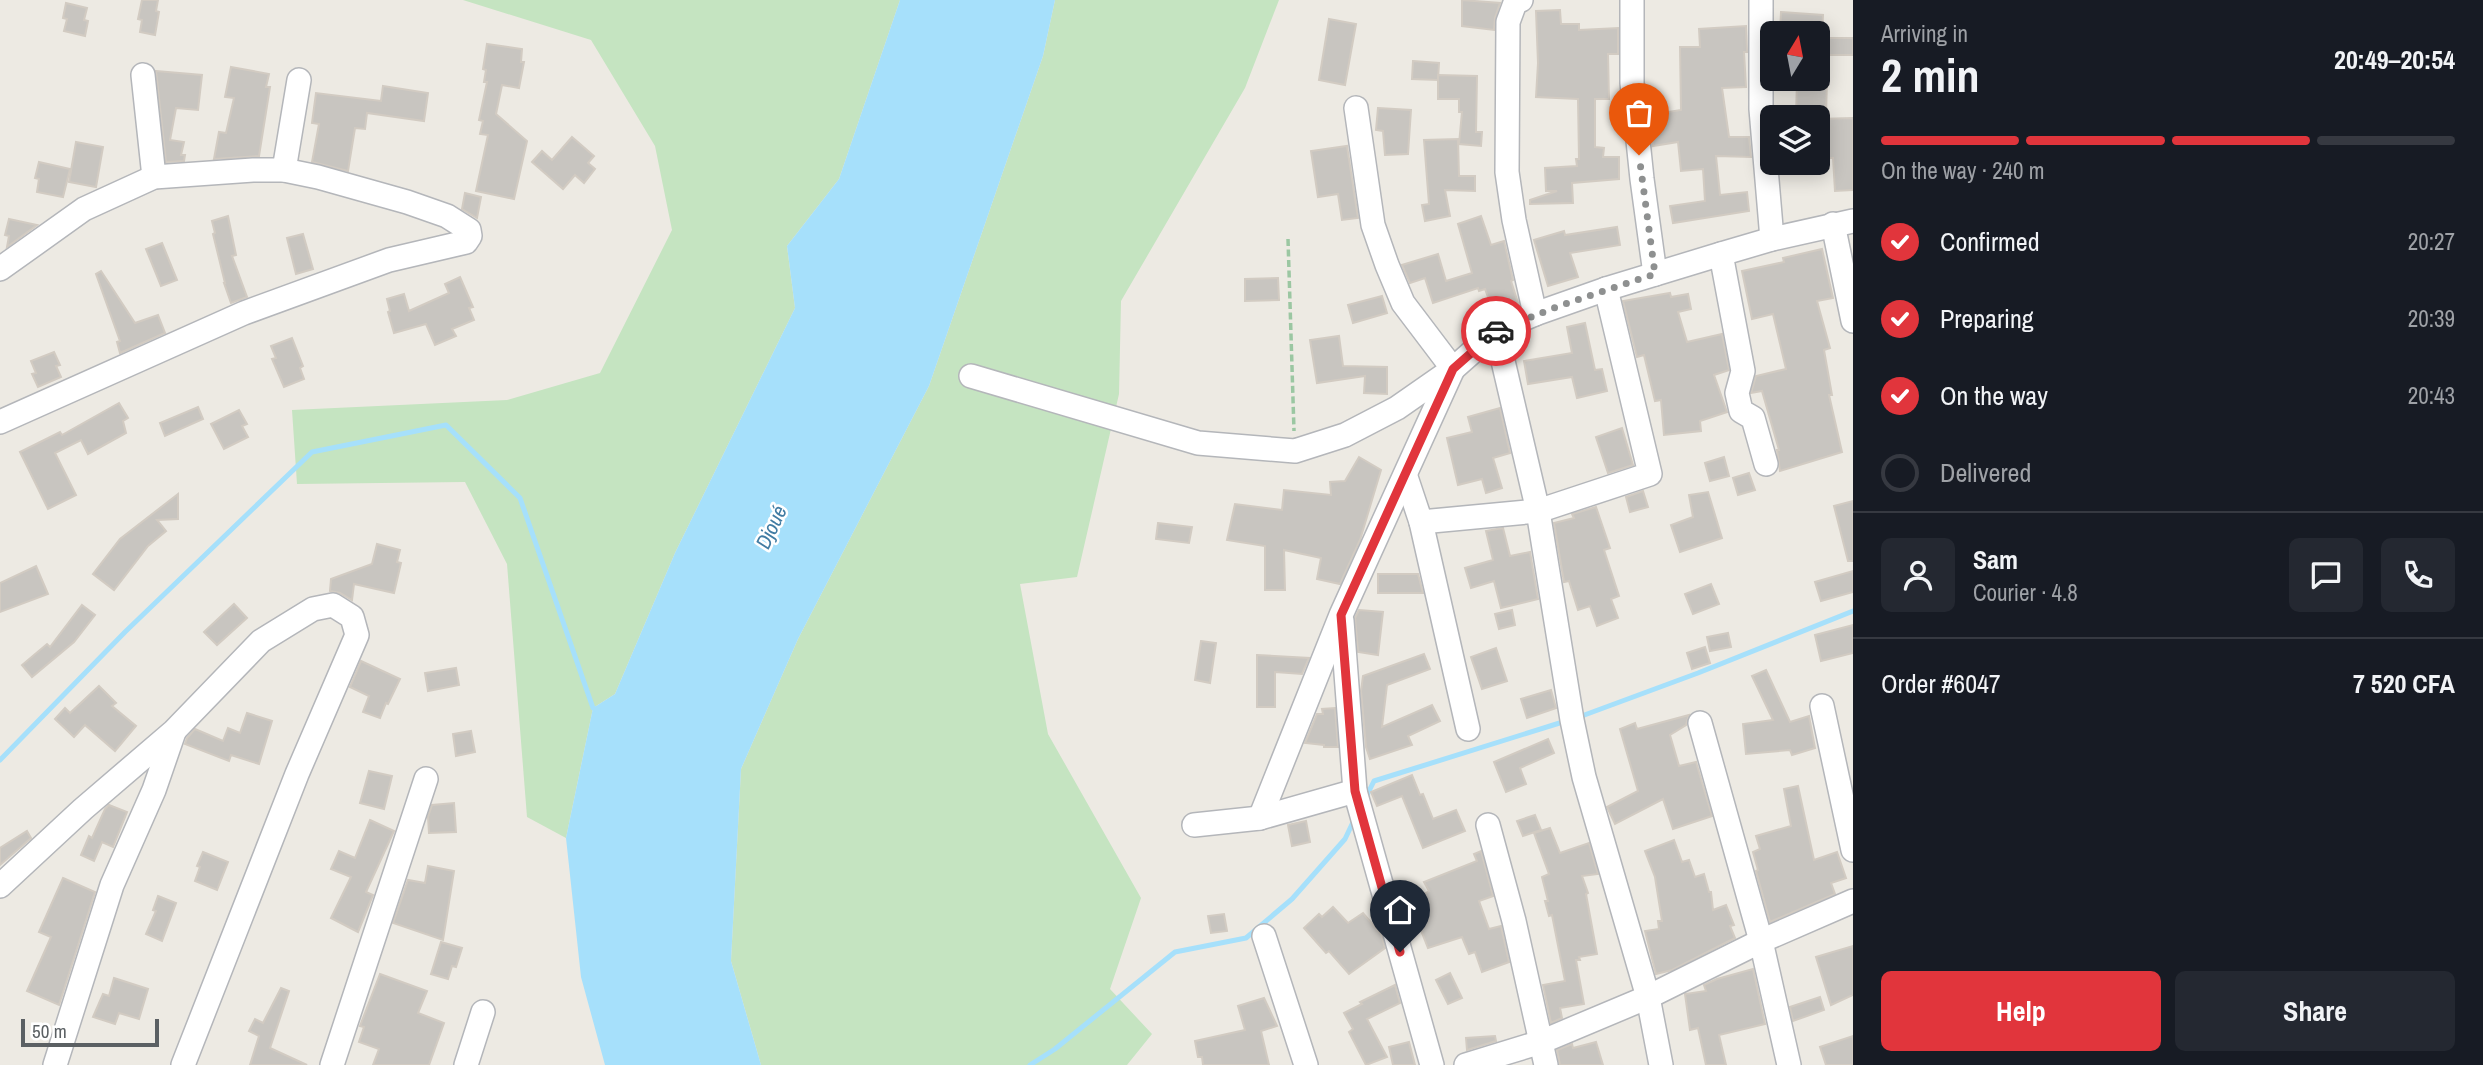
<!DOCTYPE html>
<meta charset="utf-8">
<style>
:root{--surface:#171b24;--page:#242831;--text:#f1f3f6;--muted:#9ea1a6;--line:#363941;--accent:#e1353c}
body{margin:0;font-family:"Archivo Narrow",sans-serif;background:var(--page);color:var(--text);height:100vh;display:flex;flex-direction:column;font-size:26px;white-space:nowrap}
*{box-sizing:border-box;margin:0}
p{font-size:23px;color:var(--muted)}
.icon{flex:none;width:38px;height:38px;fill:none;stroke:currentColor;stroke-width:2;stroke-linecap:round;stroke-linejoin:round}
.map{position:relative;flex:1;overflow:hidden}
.panel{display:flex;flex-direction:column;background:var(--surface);width:630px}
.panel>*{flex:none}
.needle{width:46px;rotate:10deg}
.tools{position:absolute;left:1760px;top:21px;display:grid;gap:14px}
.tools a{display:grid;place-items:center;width:70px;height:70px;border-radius:10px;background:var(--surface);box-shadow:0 4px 18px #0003;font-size:35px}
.scale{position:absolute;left:21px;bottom:18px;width:138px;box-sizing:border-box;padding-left:7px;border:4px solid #5b6063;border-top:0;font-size:19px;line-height:24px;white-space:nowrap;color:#5b6063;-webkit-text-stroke:5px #fff;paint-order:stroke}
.pin{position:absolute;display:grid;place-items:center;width:60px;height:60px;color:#fff;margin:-72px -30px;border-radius:50% 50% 50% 0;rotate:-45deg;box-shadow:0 0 7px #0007}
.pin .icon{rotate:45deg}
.courier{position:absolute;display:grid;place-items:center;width:70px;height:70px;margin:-35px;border:5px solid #e1353c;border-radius:50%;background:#fff;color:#222;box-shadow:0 2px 9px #0007}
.headline em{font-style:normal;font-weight:800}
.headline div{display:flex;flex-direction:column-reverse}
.headline{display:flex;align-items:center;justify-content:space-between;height:119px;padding:0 28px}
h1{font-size:46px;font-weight:800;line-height:52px}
.bar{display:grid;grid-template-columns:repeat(4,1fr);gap:10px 7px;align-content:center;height:84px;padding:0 28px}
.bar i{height:9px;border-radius:5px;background:var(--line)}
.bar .on{background:var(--accent)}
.bar p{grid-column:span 4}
.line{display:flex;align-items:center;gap:18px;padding:0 28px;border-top:2px solid var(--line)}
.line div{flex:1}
.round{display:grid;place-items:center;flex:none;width:74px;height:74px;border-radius:10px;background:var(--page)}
ol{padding:0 28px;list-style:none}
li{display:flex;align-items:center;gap:21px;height:77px}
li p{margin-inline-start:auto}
li .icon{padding:7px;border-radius:50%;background:var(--accent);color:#fff;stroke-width:4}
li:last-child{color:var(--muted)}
li i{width:38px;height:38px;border:4px solid var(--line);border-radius:50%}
.cta{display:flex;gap:14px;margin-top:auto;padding:14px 28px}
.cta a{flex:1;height:80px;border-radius:10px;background:var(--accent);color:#fff;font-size:28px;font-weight:800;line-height:80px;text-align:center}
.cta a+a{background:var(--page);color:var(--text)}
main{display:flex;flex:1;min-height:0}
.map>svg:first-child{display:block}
.green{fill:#c5e4c1}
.water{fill:#a6e0fb}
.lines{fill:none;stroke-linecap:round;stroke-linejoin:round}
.stream{stroke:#a6e0fb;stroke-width:5}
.building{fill:#c8c5c0;stroke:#d2cbc2;stroke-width:2}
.minor-casing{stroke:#b4b6ba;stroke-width:26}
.path{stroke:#9bc7a2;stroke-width:3.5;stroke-dasharray:7 3.5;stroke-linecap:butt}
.minor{stroke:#fff;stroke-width:23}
.done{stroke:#8e9090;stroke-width:7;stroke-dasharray:0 12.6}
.route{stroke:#e1353c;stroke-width:9}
.labels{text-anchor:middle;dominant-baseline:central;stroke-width:5;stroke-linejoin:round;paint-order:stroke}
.water-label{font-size:21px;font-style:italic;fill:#417ca3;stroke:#fff}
</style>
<main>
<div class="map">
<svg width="1853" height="1065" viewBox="0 0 1853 1065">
<rect width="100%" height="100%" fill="#edeae3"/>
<!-- green -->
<g class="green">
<polygon points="463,0 900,0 839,179 787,246 795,308 675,553 615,694 593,708 566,838 527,817 507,564 465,482 297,484 292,410 507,400 600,373 672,230 655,146 591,40"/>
<polygon points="1055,0 1279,0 1245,88 1121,301 1119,394 1077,577 1020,584 1048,734 1141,898 1110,989 1152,1034 1127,1065 761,1065 731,961 741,769 798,639 929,386 1043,56"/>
</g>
<!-- water -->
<polygon class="water" points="900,0 1055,0 1043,56 929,386 798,639 741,769 731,961 761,1065 605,1065 581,977 566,838 593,708 615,694 675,553 795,308 787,246 839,179"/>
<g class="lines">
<!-- stream -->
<g class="stream">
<polyline points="1579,717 1698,673 1853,611"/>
<polyline points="0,760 125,632 312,452 446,425 520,498 593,708 598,710"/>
<polyline points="1365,799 1374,781 1566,721"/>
<polyline points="1030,1065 1055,1049 1175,952 1246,938 1292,899 1345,839 1354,820"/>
</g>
</g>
<!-- building -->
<g class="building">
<polygon points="142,0 158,0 156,11 159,12 155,35 140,32 142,20 138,19"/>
<polygon points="1462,0 1500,3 1495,18 1494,30 1462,26"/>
<polygon points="66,3 87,8 84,20 88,21 85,36 64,31 67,19 63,18"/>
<polygon points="1560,10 1561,24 1579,24 1579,30 1618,28 1618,54 1608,54 1609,99 1595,99 1595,147 1604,148 1603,157 1619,157 1619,179 1572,183 1573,203 1530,204 1530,200 1557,191 1546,191 1545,168 1577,166 1576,159 1579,159 1578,99 1536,97 1538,63 1536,11"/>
<polygon points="1781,12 1823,15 1822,33 1780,33"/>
<polygon points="1329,19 1356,24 1345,85 1319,80"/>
<polygon points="1746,26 1747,52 1744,52 1746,87 1722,88 1729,137 1749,137 1751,157 1716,156 1720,195 1747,192 1749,211 1673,223 1670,206 1705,201 1703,169 1681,171 1678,142 1653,146 1649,115 1681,110 1680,47 1700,47 1699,29"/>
<rect x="1818" y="38" width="35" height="17"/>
<polygon points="487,44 522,49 521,62 524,62 519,88 502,85 496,114 527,141 514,199 476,191 488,135 480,134 483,121 479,120 487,82 484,82 486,70 483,69"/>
<polygon points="1413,61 1439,63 1438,80 1412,79"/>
<polygon points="231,67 269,74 266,87 270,87 259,156 214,159 219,132 226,133 234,98 225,97"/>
<polygon points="156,71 202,75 198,110 176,108 170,140 184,142 181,155 185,155 184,161 166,162"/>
<polygon points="1438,75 1477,76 1476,132 1482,132 1481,146 1459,144 1462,112 1459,112 1459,99 1438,99"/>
<polygon points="1797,79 1827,79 1826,117 1796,117"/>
<polygon points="383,86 428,93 424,121 367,113 365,129 355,128 348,171 312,162 319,124 312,123 316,93 381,101"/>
<polygon points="1378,108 1411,110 1408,154 1385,155 1383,131 1376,130"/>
<polygon points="1853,118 1853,190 1835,191 1833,158 1818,158 1818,119"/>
<polygon points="572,137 594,156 588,163 595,169 584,183 575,175 563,189 532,162 542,151 552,160"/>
<polygon points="1458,139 1459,176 1475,176 1475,191 1445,190 1450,216 1425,221 1422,205 1429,204 1424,140"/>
<polygon points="76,142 103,147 96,187 69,182"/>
<polygon points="1347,146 1358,218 1342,220 1338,194 1318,197 1311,151"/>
<polygon points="39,162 70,169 63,197 37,192 39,179 35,178"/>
<polygon points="465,193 481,197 477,218 462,209"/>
<polygon points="228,216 236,255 232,256 247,297 231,303 224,283 225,283 213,234 215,233 212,221"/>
<polygon points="1481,216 1491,245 1504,241 1513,280 1511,281 1519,306 1495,316 1485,289 1479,291 1478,288 1433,303 1425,278 1410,283 1402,265 1438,254 1446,281 1472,273 1458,224"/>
<polygon points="9,219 37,225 7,247 9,236 5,235"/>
<polygon points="1617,227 1620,245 1570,253 1578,277 1548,286 1534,240 1564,231 1565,235"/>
<polygon points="303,234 313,269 296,274 287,238"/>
<polygon points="162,243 177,280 161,286 146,249"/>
<polygon points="1822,249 1833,298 1817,301 1830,348 1824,350 1832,395 1829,395 1842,452 1780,471 1777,450 1779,450 1762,391 1751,393 1756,376 1786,369 1773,314 1752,319 1742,271 1784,262 1783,258"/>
<polygon points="101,271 135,323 158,315 165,333 120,353 117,342 120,341 96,274"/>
<polygon points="460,277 473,307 469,308 474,320 452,329 456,336 435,345 426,324 394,333 388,312 390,311 387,299 404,294 409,311 449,293 445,284"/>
<polygon points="1278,278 1279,300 1245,301 1245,279"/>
<polygon points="1670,293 1671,297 1688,294 1691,309 1678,312 1687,342 1722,334 1729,370 1714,375 1727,412 1700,421 1701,431 1664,435 1661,400 1655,401 1644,355 1637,357 1623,301"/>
<polygon points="1382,296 1387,313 1353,323 1348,305"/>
<polygon points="1585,323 1595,370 1602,369 1607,391 1577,398 1572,377 1528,384 1524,361 1572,353 1567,327"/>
<polygon points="1339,336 1343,366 1387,367 1387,394 1364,393 1365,376 1317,383 1310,340"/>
<polygon points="292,338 303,366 300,368 304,379 284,387 272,359 276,358 271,346"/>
<polygon points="54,352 60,365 56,366 61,377 38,387 32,374 36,373 31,361"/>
<polygon points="119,403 128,418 123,421 126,433 88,454 81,440 55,453 76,495 48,509 20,452 60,432 62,435"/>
<polygon points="198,407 203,419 165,436 160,423"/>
<polygon points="1500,408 1510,453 1493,458 1502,488 1486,493 1482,479 1458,485 1447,438 1472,432 1468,417"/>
<polygon points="239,410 247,424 242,426 248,437 224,449 211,424"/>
<polygon points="1622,428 1633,465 1608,473 1596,437"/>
<polygon points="1359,457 1381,470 1360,540 1340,584 1317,579 1321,558 1284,550 1285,590 1265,590 1265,546 1227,540 1235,504 1282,510 1284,490 1331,495 1330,482 1345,481"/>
<polygon points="1724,457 1729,476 1710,481 1705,463"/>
<polygon points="1749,473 1755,490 1738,495 1733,478"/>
<polygon points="1643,491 1648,507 1630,512 1626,497"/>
<polygon points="1708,492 1722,538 1680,552 1671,525 1693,517 1689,495"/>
<polygon points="178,494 178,519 157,520 166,531 148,546 114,590 93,574 120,539"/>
<polygon points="1853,501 1853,561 1848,561 1834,506"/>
<polygon points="1596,507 1610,548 1604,550 1619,596 1611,599 1618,618 1597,626 1590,606 1578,610 1569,581 1564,582 1554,523 1574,518 1572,514"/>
<polygon points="1158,523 1192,527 1189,543 1156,539"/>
<polygon points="1503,528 1510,556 1530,552 1538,599 1501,608 1494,581 1471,588 1465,568 1493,560 1486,531"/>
<polygon points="377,544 400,550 397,562 401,563 394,593 354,584 352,600 340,593 330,591 331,579 372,564"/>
<polygon points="36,566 48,594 0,612 0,583"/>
<polygon points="1853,571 1853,592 1821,601 1815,582"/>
<polygon points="1378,574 1418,574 1423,593 1378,593"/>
<polygon points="1711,584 1719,604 1693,614 1685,594"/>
<polygon points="234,604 247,618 217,645 204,632"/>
<polygon points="82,605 95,615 74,642 32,677 22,665 47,644 50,647"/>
<polygon points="1359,610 1383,612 1378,655 1358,652 1355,618"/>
<polygon points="1512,610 1515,625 1499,629 1495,614"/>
<polygon points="1853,625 1853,653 1821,661 1815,635"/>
<polygon points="1728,633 1731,647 1710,651 1707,637"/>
<polygon points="1201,641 1216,643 1210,683 1195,680"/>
<polygon points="1705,647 1710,663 1692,669 1687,653"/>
<polygon points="1496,648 1507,681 1482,689 1471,657"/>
<polygon points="1424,654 1430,669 1387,685 1382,727 1432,705 1440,721 1408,736 1412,745 1370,759 1366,747 1361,691 1363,676"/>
<polygon points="1257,655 1309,658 1302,674 1275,672 1275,707 1257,707"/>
<polygon points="361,661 400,679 388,704 386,703 380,718 363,712 369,696 350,687"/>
<polygon points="456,668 459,685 428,691 425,673"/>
<polygon points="1766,670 1790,722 1809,716 1815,748 1792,755 1790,750 1746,754 1743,724 1773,720 1752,676"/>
<polygon points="99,686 116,703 112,706 136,726 115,751 85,725 74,737 55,719 65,708 70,713"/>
<polygon points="1551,690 1556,708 1527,718 1521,699"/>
<polygon points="1335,708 1338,747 1324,747 1324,745 1305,743 1317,714 1323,714 1322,709"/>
<polygon points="247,713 272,721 259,764 231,755 229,761 185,744 187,738 195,729 223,741 228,728 240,733"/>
<polygon points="1689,715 1686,725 1670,735 1679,766 1696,762 1712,816 1673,829 1663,799 1615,824 1607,807 1638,791 1620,729 1635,723 1637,729"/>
<polygon points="471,731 475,752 456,756 453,734"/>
<polygon points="1548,739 1554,753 1520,768 1526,784 1506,792 1494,762"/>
<polygon points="369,771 392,776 384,809 360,803"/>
<polygon points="1412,775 1420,795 1423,794 1433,819 1456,810 1465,831 1423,848 1402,796 1377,806 1371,792"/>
<polygon points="1798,786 1814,860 1837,852 1846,878 1831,883 1835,894 1770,922 1756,871 1758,870 1753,852 1760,849 1756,836 1791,826 1784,789"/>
<polygon points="454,803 456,832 429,833 428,817 432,805"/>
<polygon points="109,805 127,812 113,847 102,842 94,861 81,855 89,836 92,838 105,809"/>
<polygon points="1535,815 1541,830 1523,836 1517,821"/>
<polygon points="370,820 394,831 366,892 373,895 358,932 331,918 351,877 331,869 339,851 355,858"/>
<polygon points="1306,821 1310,842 1292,846 1288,825"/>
<polygon points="1550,828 1560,853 1589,843 1598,874 1582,876 1588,893 1586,894 1597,954 1579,957 1580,960 1576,960 1584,1004 1560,1008 1562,1018 1551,1023 1543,985 1565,981 1552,915 1549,916 1545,901 1548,901 1542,877 1549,874 1534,833"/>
<polygon points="27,831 31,838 0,865 0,848"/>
<polygon points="1674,840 1682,862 1689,860 1695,877 1704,874 1709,892 1711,892 1713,910 1726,905 1734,925 1730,926 1735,938 1672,970 1656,974 1645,931 1659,929 1658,921 1662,921 1655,877 1645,851"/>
<polygon points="1481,851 1493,896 1479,901 1489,929 1501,926 1509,962 1482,972 1475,952 1469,954 1462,937 1428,948 1410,903 1429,891 1424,882 1477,861 1474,854"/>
<polygon points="203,852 228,862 217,890 195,881 200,867 197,866"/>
<polygon points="428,866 454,871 443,940 393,923 408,880 425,883"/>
<polygon points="63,878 95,892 59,1005 27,991 51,937 39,932"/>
<polygon points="158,896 176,903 162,941 146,934 156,911 153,910"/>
<polygon points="1333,907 1348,923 1363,913 1381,934 1385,948 1349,974 1329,951 1326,953 1304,928 1319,914 1322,917"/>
<polygon points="1224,914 1227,931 1211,933 1208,916"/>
<polygon points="441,942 462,948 456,967 452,966 448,979 431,974"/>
<polygon points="1853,946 1853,995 1831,1005 1816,957"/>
<polygon points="1753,969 1765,1024 1719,1035 1726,1065 1706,1065 1698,1028 1690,1030 1685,994 1706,991 1704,985 1717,979"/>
<polygon points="1450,973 1462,998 1448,1004 1436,980"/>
<polygon points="380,974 427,991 418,1013 444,1023 429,1065 373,1065 379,1049 359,1042 364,1027 360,1026"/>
<polygon points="114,978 148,989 139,1019 119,1013 115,1024 93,1017 103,994 109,996"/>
<polygon points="1395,985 1400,1003 1367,1019 1387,1057 1366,1065 1349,1032 1353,1029 1344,1013 1362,1004 1360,1002"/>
<polygon points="281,988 289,991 270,1048 307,1065 250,1065 259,1036 249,1031 255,1019 263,1023"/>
<polygon points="1820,997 1824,1010 1793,1021 1790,1007"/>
<polygon points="1264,998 1277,1026 1261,1031 1269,1065 1203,1065 1202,1057 1198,1057 1195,1041 1245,1030 1238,1006"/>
<polygon points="1495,1036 1496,1041 1467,1050 1466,1038"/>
<polygon points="1853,1036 1853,1065 1826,1065 1820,1047"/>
<polygon points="1409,1042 1415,1065 1393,1065 1389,1047"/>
<polygon points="1596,1042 1603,1065 1560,1065 1557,1050 1572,1044 1573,1048"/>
</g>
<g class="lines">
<!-- minor casing -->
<g class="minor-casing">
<g id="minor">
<polyline points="1521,0 1515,3 1508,22 1507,172 1514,220 1535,314"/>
<polyline points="1632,0 1632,83 1642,179 1655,274"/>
<polyline points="1761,0 1761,109 1772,239"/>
<polyline points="143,75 154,177"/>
<polyline points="284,170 299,80"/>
<polyline points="1833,224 1853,321"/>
<polyline points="1721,254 1743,371 1737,393 1741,411 1753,418 1766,464"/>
<polyline points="0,269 84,209 154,177 253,170 284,170 318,177 407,202 447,216 469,230 470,236 466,242 389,260 244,313 0,422"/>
<polyline points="1496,331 1538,511 1572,720 1584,777 1648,997 1661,1065"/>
<polyline points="971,376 1198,443 1295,451 1345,435 1397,408 1453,369 1496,331 1535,314 1606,289 1721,254 1772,239 1853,221"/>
<polyline points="1406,477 1421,522 1468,729"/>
<polyline points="1421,522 1538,511 1650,474 1606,289"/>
<polyline points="1342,621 1355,791 1432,1065"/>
<polyline points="1822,706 1853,850"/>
<polyline points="1700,723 1761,941 1789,1065"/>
<polyline points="1260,818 1341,615 1453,369 1403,303 1387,265 1373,225 1356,108"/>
<polyline points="1194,825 1260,818 1355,791"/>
<polyline points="1488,825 1514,921 1546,1065"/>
<polyline points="0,886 83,809 174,731 261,641 313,609 333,605 352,617 357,635 297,774 183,1065"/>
<polyline points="1264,936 1306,1065"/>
<polyline points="55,1065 112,885 154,790 174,732"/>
<polyline points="332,1065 426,779"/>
<polyline points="466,1065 483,1012"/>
<polyline points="1466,1065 1541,1042 1648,997 1761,941 1853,901"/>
</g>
</g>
<!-- path -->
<polyline class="path" points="1288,239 1294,431"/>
<!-- minor -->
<use href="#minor" class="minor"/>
</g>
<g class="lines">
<!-- done -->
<polyline class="done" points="1496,331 1559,306 1655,274 1639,155"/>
<!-- route -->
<polyline class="route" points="1400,952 1355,791 1341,615 1453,369 1496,331"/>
</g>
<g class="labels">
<!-- water labels -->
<g class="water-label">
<text transform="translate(771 527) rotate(-65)">Djoué</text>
</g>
</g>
</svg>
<div class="tools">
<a><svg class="needle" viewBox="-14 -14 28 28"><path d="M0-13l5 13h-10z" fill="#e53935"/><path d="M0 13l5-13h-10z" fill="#9ea1a6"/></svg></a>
<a><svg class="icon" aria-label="layers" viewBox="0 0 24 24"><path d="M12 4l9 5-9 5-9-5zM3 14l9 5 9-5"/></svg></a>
</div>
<div class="scale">50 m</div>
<div class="pin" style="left:1639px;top:155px;background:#ea580c"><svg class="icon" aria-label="bag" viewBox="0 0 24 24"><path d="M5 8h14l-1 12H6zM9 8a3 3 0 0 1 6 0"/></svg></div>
<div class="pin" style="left:1400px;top:952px;background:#1f2937"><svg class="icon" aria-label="home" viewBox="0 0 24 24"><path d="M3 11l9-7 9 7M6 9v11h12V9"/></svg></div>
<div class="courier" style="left:1496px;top:331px"><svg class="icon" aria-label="car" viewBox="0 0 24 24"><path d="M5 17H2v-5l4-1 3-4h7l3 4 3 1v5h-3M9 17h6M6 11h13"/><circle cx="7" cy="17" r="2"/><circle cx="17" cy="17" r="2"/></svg></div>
</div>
<section class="panel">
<div class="headline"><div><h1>2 min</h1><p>Arriving in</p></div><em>20:49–20:54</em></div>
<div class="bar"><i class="on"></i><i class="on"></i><i class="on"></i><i></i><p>On the way · 240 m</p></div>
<ol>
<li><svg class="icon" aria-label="check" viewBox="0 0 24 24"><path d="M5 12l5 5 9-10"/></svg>Confirmed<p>20:27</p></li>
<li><svg class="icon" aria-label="check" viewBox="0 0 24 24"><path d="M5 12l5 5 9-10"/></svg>Preparing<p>20:39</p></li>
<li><svg class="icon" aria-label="check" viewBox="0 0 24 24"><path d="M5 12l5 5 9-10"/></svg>On the way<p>20:43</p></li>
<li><i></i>Delivered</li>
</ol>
<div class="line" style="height:126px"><a class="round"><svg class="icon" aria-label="person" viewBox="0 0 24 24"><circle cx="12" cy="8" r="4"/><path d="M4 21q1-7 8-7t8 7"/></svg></a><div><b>Sam</b><p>Courier · 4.8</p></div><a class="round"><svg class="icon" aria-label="chat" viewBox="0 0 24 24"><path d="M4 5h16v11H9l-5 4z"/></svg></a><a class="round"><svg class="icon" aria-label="phone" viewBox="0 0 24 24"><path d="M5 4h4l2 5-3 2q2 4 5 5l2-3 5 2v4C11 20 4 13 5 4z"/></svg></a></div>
<div class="line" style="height:91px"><div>Order #6047</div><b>7 520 CFA</b></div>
<div class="cta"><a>Help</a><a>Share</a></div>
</section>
</main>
